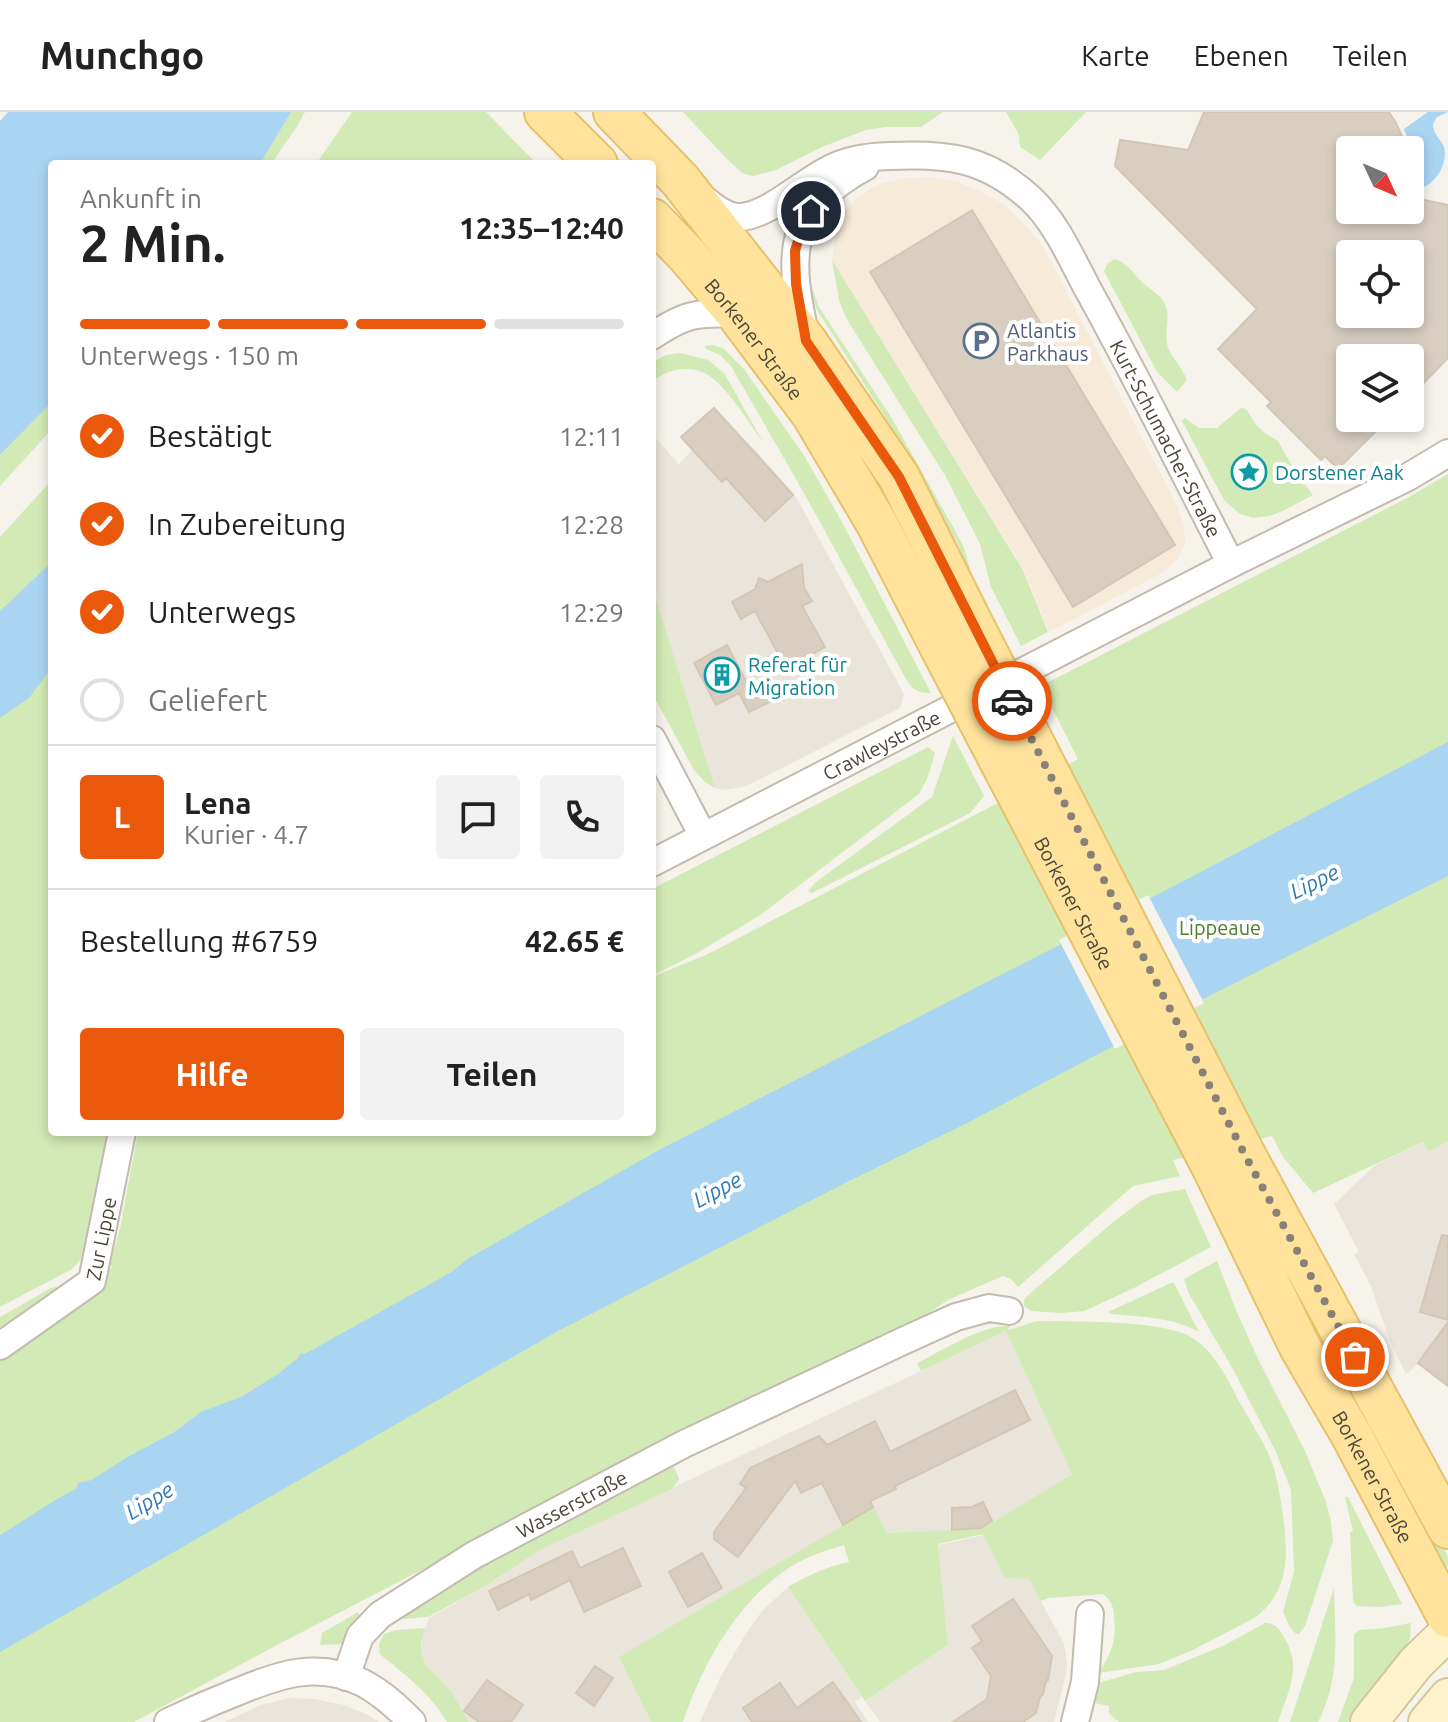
<!DOCTYPE html>
<html lang="de">
<meta charset="utf-8">
<style>
:root{--surface:#fff;--page:#f2f2f2;--text:#222;--muted:#767676;--line:#e0e0e0;--accent:#ea580c}
body{margin:0;font-family:Ubuntu,sans-serif;background:var(--page);color:var(--text);height:100vh;display:flex;flex-direction:column;font-size:30px;white-space:nowrap}
*{box-sizing:border-box;margin:0}
p{font-size:26px;color:var(--muted)}
.icon{flex:none;width:44px;height:44px;fill:none;stroke:currentColor;stroke-width:2;stroke-linecap:round;stroke-linejoin:round}
.map{position:relative;flex:1;overflow:hidden}
.details{position:absolute;left:48px;top:48px;width:608px;height:976px;display:flex;flex-direction:column;background:var(--surface);border-radius:8px;box-shadow:0 4px 12px #0003}
.details>*{flex:none}
.needle{width:52px;rotate:134deg}
.buttons{position:absolute;left:1336px;top:24px;display:grid;gap:16px}
.buttons a{display:grid;place-items:center;width:88px;height:88px;border-radius:8px;background:var(--surface);box-shadow:0 4px 12px #0003;font-size:40px}
.pin{position:absolute;display:grid;place-items:center;width:68px;height:68px;color:#fff;margin:-34px;border:4px solid #fff;border-radius:50%;box-shadow:0 2px 8px #0007}
.courier{position:absolute;display:grid;place-items:center;width:80px;height:80px;margin:-40px;border:6px solid #ea580c;border-radius:50%;background:#fff;color:#222;box-shadow:0 2px 10px #0007}
.summary em{font-style:normal;font-weight:700}
.summary div{display:flex;flex-direction:column-reverse}
.summary{display:flex;align-items:center;justify-content:space-between;height:136px;padding:0 32px}
h1{font-size:52px;font-weight:700;line-height:60px}
.bar{display:grid;grid-template-columns:repeat(4,1fr);gap:12px 8px;align-content:center;height:96px;padding:0 32px}
.bar i{height:10px;border-radius:6px;background:var(--line)}
.bar .current{background:var(--accent)}
.bar p{grid-column:span 4}
.line{display:flex;align-items:center;gap:20px;padding:0 32px;border-top:2px solid var(--line)}
.line div{flex:1}
.round{display:grid;place-items:center;flex:none;width:84px;height:84px;border-radius:8px;background:var(--page)}
ol{padding:0 32px;list-style:none}
li{display:flex;align-items:center;gap:24px;height:88px}
li p{margin-inline-start:auto}
li .icon{padding:8px;border-radius:50%;background:var(--accent);color:#fff;stroke-width:4}
li:last-child{color:var(--muted)}
li i{width:44px;height:44px;border:4px solid var(--line);border-radius:50%}
.action{display:flex;gap:16px;margin-top:auto;padding:16px 32px}
.action a{flex:1;height:92px;border-radius:8px;background:var(--accent);color:#fff;font-size:32px;font-weight:700;line-height:92px;text-align:center}
.action a+a{background:var(--page);color:var(--text)}
header{display:flex;align-items:center;gap:48px;box-sizing:border-box;height:112px;padding:0 40px;background:var(--surface);border-bottom:2px solid var(--line)}
header strong{font-size:38px}
nav{display:flex;gap:44px;margin-inline-start:auto;font-size:28px}
.map>svg:first-child{display:block}
.residential{fill:#eae5da}
.commercial{fill:#f7ead8}
.green{fill:#d2eab5}
.water{fill:#a9d4f2}
.pier{fill:#f6f3ec}
.building{fill:#d8cfc1;stroke:#d3c7b4;stroke-width:2;fill-rule:evenodd}
.lines{fill:none;stroke-linecap:round;stroke-linejoin:round}
.street-casing{stroke:#c2bbae;stroke-width:30}
.secondary-casing{stroke:#d6c79b;stroke-width:40}
.primary-casing{stroke:#e6c16a;stroke-width:44}
.street{stroke:#fff;stroke-width:26}
.secondary{stroke:#fff3cd;stroke-width:36}
.primary{stroke:#ffe39c;stroke-width:40}
.primary-bridge-casing{stroke:#e6c16a;stroke-width:44;stroke-linecap:butt}
.primary-bridge{stroke:#ffe39c;stroke-width:40}
.done{stroke:#878178;stroke-width:8;stroke-dasharray:0 14.4}
.route{stroke:#ea580c;stroke-width:10}
.labels{text-anchor:middle;dominant-baseline:central;stroke-width:8;stroke-linejoin:round;paint-order:stroke}
.service-label{font-size:20px;fill:#4e5e75;stroke:#fff;text-anchor:start}
.street-label{font-size:20px;fill:#4b4439;stroke:#fff}
.culture-label{font-size:20px;fill:#0d838f;stroke:#fff;text-anchor:start}
.park-label{font-size:20px;fill:#4a7f2a;stroke:#fff}
.water-label{font-size:22px;font-style:italic;fill:#2e7ab2;stroke:#fff}
</style>
<header>
<strong>Munchgo</strong>
<nav><a>Karte</a><a>Ebenen</a><a>Teilen</a></nav>
</header>
<div class="map">
<svg width="1448" height="1610" viewBox="0 0 1448 1610">
<rect width="100%" height="100%" fill="#f6f3ec"/>
<!-- residential -->
<g class="residential">
<polygon points="723,305 759,342 795,383 904,582 900,596 754,670 743,675 726,678 715,676 652,474 652,322 679,352"/>
<polygon points="1448,1029 1448,1270 1441,1270 1418,1252 1406,1262 1390,1229 1370,1172 1354,1142 1359,1140 1334,1092 1374,1054 1423,1030 1428,1040"/>
<polygon points="1006,1219 1073,1361 982,1418 887,1421 874,1396 620,1546 651,1610 469,1610 451,1579 425,1552 423,1546 421,1527 429,1506 484,1475 540,1438"/>
<polygon points="984,1423 1005,1466 1029,1467 1064,1532 1067,1551 1066,1563 1054,1610 880,1610 865,1589 948,1533 938,1433"/>
<polygon points="788,1475 862,1585 855,1590 868,1610 700,1610 721,1564 747,1520 762,1499"/>
<polygon points="289,1586 314,1587 344,1593 370,1604 379,1610 224,1610 261,1593"/>
</g>
<!-- commercial -->
<polygon class="commercial" points="931,65 957,70 981,79 1003,92 1023,111 1040,130 1053,153 1178,396 1184,413 1185,432 1177,448 1162,461 1049,520 1024,458 832,148 835,123 843,102 857,85 879,72 903,66"/>
<!-- green -->
<g class="green">
<polygon points="291,0 305,0 296,16 271,52 260,52"/>
<polygon points="352,0 486,0 537,52 453,52 448,48 430,48 426,52 316,52"/>
<polygon points="683,0 943,0 921,15 886,15 866,18 822,35 776,58 753,64 742,61 727,47"/>
<polygon points="1006,0 1086,0 1040,48 1020,35 1019,23"/>
<path d="M 1115,147 C 1129,152 1133,162 1143,171 C 1152,179 1165,185 1167,198 C 1169,211 1164,224 1168,236 C 1172,246 1182,255 1187,268 L 1177,280 L 1157,260 L 1104,159 L 1108,151 Z"/>
<polygon points="832,148 1023,458 1048,520 1021,534 991,475 980,432 946,365 846,206 839,188"/>
<polygon points="805,156 809,156 811,173 819,195 891,305 957,422 964,436 977,482 971,477 959,434 910,344 817,198 808,175"/>
<path d="M 713,233 L 723,236 L 744,257 L 805,345 L 842,410 L 931,581 C 919,581 914,579 907,569 L 804,381 L 731,254 L 720,243 L 706,237 L 705,234 Z"/>
<path d="M 681,241 L 708,248 L 724,261 L 763,330 C 749,311 729,278 711,265 C 693,252 668,256 652,270 L 652,250 L 666,243 Z"/>
<polygon points="52,290 52,317 0,374 0,343"/>
<polygon points="1241,296 1246,297 1256,313 1266,322 1278,329 1296,361 1313,383 1283,399 1269,404 1253,406 1240,402 1224,388 1182,309 1185,306 1199,316 1217,316"/>
<polygon points="1448,362 1448,1029 1428,1040 1423,1030 1313,1081 1283,1045 1272,1024 1173,1048 1180,1064 1133,1074 1018,1175 1011,1167 1003,1164 948,1188 909,1214 689,1319 279,1532 134,1610 0,1610 0,1234 95,1166 113,1155 109,1154 120,1117 138,1020 652,1020 652,865 708,842 1019,680 1078,647 1041,574 1409,385"/>
<polygon points="52,368 52,1020 109,1020 89,1130 82,1146 72,1157 0,1195 0,425"/>
<polygon points="652,474 715,676 705,670 694,658 652,581"/>
<polygon points="953,624 984,684 970,701 812,781 808,779 816,770 932,685"/>
<polygon points="928,635 935,641 927,667 919,682 759,804 697,841 652,864 652,777"/>
<polygon points="1232,1050 1425,1400 1448,1445 1448,1454 1444,1457 1392,1354 1304,1206"/>
<polygon points="1185,1077 1211,1135 1132,1177 1084,1199 1061,1201 1031,1199 1024,1194 1024,1188 1026,1185 1112,1111 1141,1089 1152,1083"/>
<polygon points="1217,1149 1236,1198 1258,1247 1305,1339 1326,1390 1331,1409 1333,1429 1305,1514 1299,1522 1295,1521 1290,1515 1283,1500 1294,1459 1291,1378 1276,1340 1235,1261 1188,1180 1184,1167"/>
<path d="M 1171,1171 L 1174,1171 L 1199,1220 C 1172,1205 1142,1205 1112,1202 L 1108,1200 Z"/>
<polygon points="61,1174 47,1186 0,1219 0,1205 51,1176"/>
<path d="M 1037,1209 C 1073,1210 1167,1207 1194,1227 C 1216,1242 1228,1268 1240,1291 C 1251,1310 1264,1330 1272,1350 C 1280,1375 1290,1434 1284,1459 C 1281,1478 1271,1493 1256,1505 L 1191,1539 L 1159,1552 L 1099,1561 C 1111,1539 1117,1531 1114,1505 C 1113,1494 1112,1489 1103,1482 L 1049,1486 L 1041,1489 L 1029,1467 L 1005,1466 L 983,1422 L 938,1432 L 948,1533 L 865,1589 L 788,1475 C 808,1463 826,1455 849,1450 L 844,1433 C 828,1438 811,1443 797,1451 C 740,1484 703,1550 683,1610 L 651,1610 L 619,1545 L 874,1395 L 887,1421 L 982,1417 L 1072,1362 L 1006,1219 L 921,1259 L 917,1251 C 944,1238 981,1213 1010,1214 L 1008,1218 Z"/>
<polygon points="672,1350 679,1367 672,1377 540,1438 484,1475 428,1505 404,1507 400,1503 425,1482"/>
<polygon points="1345,1385 1348,1385 1402,1492 1380,1495 1357,1494 1353,1490 1350,1420 1353,1419"/>
<path d="M 1334,1476 C 1335,1524 1341,1566 1318,1610 L 1290,1610 Z"/>
<polygon points="358,1500 360,1506 346,1532 320,1533 322,1521"/>
<path d="M 1265,1511 C 1275,1511 1279,1517 1284,1525 C 1303,1557 1288,1578 1278,1610 L 1119,1610 L 1109,1602 L 1109,1594 L 1090,1590 L 1095,1572 L 1136,1560 L 1164,1558 L 1225,1533 Z"/>
<path d="M 1410,1511 C 1411,1517 1411,1523 1409,1529 C 1397,1558 1367,1586 1348,1610 L 1338,1610 L 1354,1566 L 1354,1522 L 1360,1518 L 1385,1516 Z"/>
<path d="M 425,1516 L 421,1532 L 423,1546 L 425,1552 L 451,1579 L 469,1610 L 447,1610 C 430,1581 405,1563 380,1542 L 379,1532 L 384,1522 L 396,1518 Z"/>
</g>
<!-- water -->
<g class="water">
<polygon points="8,0 291,0 260,52 52,52 52,290 0,343 0,9"/>
<path d="M 1428,0 L 1448,0 L 1437,5 L 1433,12 C 1433,23 1440,26 1444,35 C 1448,49 1438,68 1426,74 C 1425,75 1414,76 1413,77 L 1414,67 L 1421,67 L 1424,63 L 1422,59 L 1416,58 L 1412,37 L 1404,17 Z"/>
<polygon points="52,450 52,555 29,586 0,606 0,499"/>
<path d="M 1448,630 L 1448,764 L 1203,887 L 967,1011 L 845,1071 L 558,1219 L 0,1540 L 0,1423 C 26,1408 49,1390 76,1377 L 78,1371 L 92,1368 L 129,1344 L 173,1321 L 201,1300 L 243,1284 L 278,1262 L 297,1247 L 301,1241 L 304,1242 L 312,1238 L 450,1161 L 469,1146 L 659,1038 L 1151,786 Z"/>
</g>
<!-- pier -->
<polygon class="pier" points="1148,783 1204,891 1115,937 1059,828"/>
<!-- building -->
<g class="building">
<path d="M 1204,0 L 1389,0 L 1396,11 L 1408,38 L 1350,38 L 1350,98 L 1410,98 L 1410,85 L 1448,93 L 1448,246 L 1410,285 L 1410,246 L 1350,246 L 1350,306 L 1389,306 L 1338,357 L 1325,344 L 1321,348 L 1267,294 L 1271,290 L 1218,237 L 1257,197 L 1115,54 L 1120,28 L 1188,38 ZM 1350,142 L 1410,142 L 1410,202 L 1350,202 Z"/>
<polygon points="972,98 1175,433 1073,495 870,160"/>
<polygon points="714,296 793,383 765,409 726,366 722,370 681,325"/>
<polygon points="802,452 804,476 812,489 802,494 825,535 786,556 755,499 741,507 732,490 755,477 759,466 768,470"/>
<polygon points="727,533 749,575 769,564 780,585 749,600 739,581 716,593 694,551"/>
<polygon points="1442,1123 1448,1124 1448,1208 1420,1200"/>
<polygon points="1448,1210 1448,1274 1418,1251"/>
<polygon points="1015,1278 1030,1308 895,1374 896,1377 870,1389 873,1395 843,1413 822,1371 801,1381 795,1369 738,1445 714,1427 714,1420 746,1376 740,1372 750,1356 819,1324 827,1333 875,1309 890,1340"/>
<polygon points="983,1390 992,1409 981,1416 952,1418 952,1396 972,1395"/>
<polygon points="623,1436 641,1474 584,1500 570,1468 531,1488 529,1482 498,1498 489,1479 572,1439 580,1456"/>
<polygon points="702,1441 722,1476 688,1495 669,1460"/>
<polygon points="1013,1487 1052,1544 1048,1568 1046,1569 1043,1582 1040,1585 1036,1601 1023,1610 953,1610 987,1587 991,1564 972,1536 982,1529 972,1514"/>
<polygon points="595,1554 613,1566 594,1594 576,1581"/>
<polygon points="487,1568 523,1593 511,1610 479,1610 464,1599"/>
<polygon points="833,1570 861,1610 752,1610 743,1596 780,1571 797,1596"/>
</g>
<g class="lines">
<!-- street casing -->
<g class="street-casing">
<g id="street">
<path id="s1" d="M 704,87 C 714,95 727,106 741,105 C 768,103 801,72 826,59 C 847,47 866,45 890,44 C 947,41 986,46 1030,86 C 1058,112 1073,151 1091,183 C 1140,272 1185,363 1231,452"/>
<path d="M 805,222 C 800,196 793,168 796,140 C 799,102 832,72 865,55"/>
<path d="M 652,224 C 685,202 697,200 737,202"/>
<polyline points="652,627 703,724"/>
<path id="s2" d="M 652,751 L 1231,452 L 1408,365 L 1448,341"/>
<path id="s3" d="M 0,1234 L 92,1169 L 122,1020"/>
<path id="s4" d="M 346,1565 L 360,1524 L 380,1503 L 474,1443 L 684,1332 L 903,1229 L 956,1205 L 989,1196 L 1009,1199"/>
<path d="M 168,1610 C 191,1599 214,1589 237,1580 C 280,1562 318,1549 363,1571 C 382,1581 397,1595 412,1610"/>
<polyline points="1075,1610 1085,1570 1090,1502"/>
</g>
</g>
<!-- secondary casing -->
<g class="secondary-casing">
<g id="secondary">
<polyline points="1369,1610 1416,1551 1448,1520"/>
<polyline points="1427,1610 1448,1585"/>
</g>
</g>
<!-- primary casing -->
<g class="primary-casing">
<g id="primary">
<polyline points="545,0 597,52"/>
<polyline points="614,0 680,68 806,229 899,365 975,517"/>
<path id="s5" d="M 652,107 L 688,144 L 737,202 L 812,302 L 876,410 L 940,534"/>
<polyline points="1246,1045 1448,1416"/>
<path id="s6" d="M 1213,1056 L 1300,1235 L 1352,1324 L 1448,1505"/>
</g>
</g>
<!-- street -->
<use href="#street" class="street"/>
<!-- secondary -->
<use href="#secondary" class="secondary"/>
<!-- primary -->
<use href="#primary" class="primary"/>
<!-- primary-bridge casing -->
<g class="primary-bridge-casing">
<g id="primary-bridge">
<polyline points="975,517 1246,1045"/>
<path id="s7" d="M 940,534 L 1213,1056"/>
</g>
</g>
<!-- primary-bridge -->
<use href="#primary-bridge" class="primary-bridge"/>
</g>
<g class="lines">
<!-- done -->
<polyline class="done" points="1012,589 1246,1045 1355,1245"/>
<!-- route -->
<polyline class="route" points="811,99 801,118 795,139 796,172 806,229 899,365 1012,589"/>
</g>
<!-- icons -->
<defs>
<g id="parking-ring" transform="scale(1.8)"><circle r="9.5" fill="#fff" stroke="#5c6f8a" stroke-width="1.5"/><path d="M-3.5-5.5H1a3.5 3.5 0 0 1 0 7H-1V5.5H-3.5ZM-1-3.4V-.6H.8a1.4 1.4 0 0 0 0-2.8Z" fill="#5c6f8a"/></g>
<g id="sight-ring" transform="scale(1.8)"><circle r="9.5" fill="#fff" stroke="#0f9aa8" stroke-width="1.5"/><path d="M0-6L1.8-2.2L6-1.7L2.9 1.2L3.7 5.4L0 3.3L-3.7 5.4L-2.9 1.2L-6-1.7L-1.8-2.2Z" fill="#0f9aa8"/></g>
<g id="building-ring" transform="scale(1.8)"><circle r="9.5" fill="#fff" stroke="#0f9aa8" stroke-width="1.5"/><path d="M-4-6H4V6H1V3H-1V6H-4ZM-2.5-4.3h1.7v1.8h-1.7ZM.8-4.3h1.7v1.8H.8ZM-2.5-1h1.7V.8h-1.7ZM.8-1h1.7V.8H.8Z" fill="#0f9aa8"/></g>
</defs>
<g fill-rule="evenodd">
<use href="#parking-ring" x="981" y="229"/>
<use href="#sight-ring" x="1249" y="360"/>
<use href="#building-ring" x="722" y="563"/>
</g>
<g class="labels">
<!-- service labels -->
<g class="service-label">
<text x="1007" y="218">Atlantis<tspan x="1007" dy="23">Parkhaus</tspan></text>
</g>
<!-- street labels -->
<g class="street-label">
<text stroke="none"><textPath href="#s5" startOffset="158">Borkener Straße</textPath></text>
<text stroke="none"><textPath href="#s1" startOffset="634">Kurt-Schumacher-Straße</textPath></text>
<text stroke="none"><textPath href="#s2" startOffset="258">Crawleystraße</textPath></text>
<text stroke="none"><textPath href="#s7" startOffset="290">Borkener Straße</textPath></text>
<text stroke="none"><textPath href="#s3" startOffset="156">Zur Lippe</textPath></text>
<text stroke="none"><textPath href="#s6" startOffset="348">Borkener Straße</textPath></text>
<text stroke="none"><textPath href="#s4" startOffset="294">Wasserstraße</textPath></text>
</g>
<!-- culture labels -->
<g class="culture-label">
<text x="1275" y="360">Dorstener Aak</text>
<text x="748" y="552">Referat für<tspan x="748" dy="23">Migration</tspan></text>
</g>
<!-- park labels -->
<g class="park-label">
<text x="1220" y="815">Lippeaue</text>
</g>
<!-- water labels -->
<g class="water-label">
<text transform="translate(1314 769) rotate(-26)">Lippe</text>
<text transform="translate(717 1077) rotate(-28)">Lippe</text>
<text transform="translate(149 1388) rotate(-31)">Lippe</text>
</g>
</g>
</svg>
<div class="buttons">
<a><svg class="needle" viewBox="-14 -14 28 28"><path d="M0-13l5 13h-10z" fill="#e53935"/><path d="M0 13l5-13h-10z" fill="#767676"/></svg></a>
<a><svg class="icon" aria-label="locate" viewBox="0 0 24 24"><circle cx="12" cy="12" r="6"/><path d="M12 2v4M12 18v4M2 12h4M18 12h4"/></svg></a>
<a><svg class="icon" aria-label="layers" viewBox="0 0 24 24"><path d="M12 4l9 5-9 5-9-5zM3 14l9 5 9-5"/></svg></a>
</div>
<div class="pin" style="left:1355px;top:1245px;background:#ea580c"><svg class="icon" aria-label="bag" viewBox="0 0 24 24"><path d="M5 8h14l-1 12H6zM9 8a3 3 0 0 1 6 0"/></svg></div>
<div class="pin" style="left:811px;top:99px;background:#1f2937"><svg class="icon" aria-label="home" viewBox="0 0 24 24"><path d="M3 11l9-7 9 7M6 9v11h12V9"/></svg></div>
<div class="courier" style="left:1012px;top:589px"><svg class="icon" aria-label="car" viewBox="0 0 24 24"><path d="M5 17H2v-5l4-1 3-4h7l3 4 3 1v5h-3M9 17h6M6 11h13"/><circle cx="7" cy="17" r="2"/><circle cx="17" cy="17" r="2"/></svg></div>
<section class="details">
<div class="summary"><div><h1>2 Min.</h1><p>Ankunft in</p></div><em>12:35–12:40</em></div>
<div class="bar"><i class="current"></i><i class="current"></i><i class="current"></i><i></i><p>Unterwegs · 150 m</p></div>
<ol>
<li><svg class="icon" aria-label="check" viewBox="0 0 24 24"><path d="M5 12l5 5 9-10"/></svg>Bestätigt<p>12:11</p></li>
<li><svg class="icon" aria-label="check" viewBox="0 0 24 24"><path d="M5 12l5 5 9-10"/></svg>In Zubereitung<p>12:28</p></li>
<li><svg class="icon" aria-label="check" viewBox="0 0 24 24"><path d="M5 12l5 5 9-10"/></svg>Unterwegs<p>12:29</p></li>
<li><i></i>Geliefert</li>
</ol>
<div class="line" style="height:144px"><b class="round" style="background:var(--accent);color:#fff">L</b><div><b>Lena</b><p>Kurier · 4.7</p></div><a class="round"><svg class="icon" aria-label="chat" viewBox="0 0 24 24"><path d="M4 5h16v11H9l-5 4z"/></svg></a><a class="round"><svg class="icon" aria-label="phone" viewBox="0 0 24 24"><path d="M5 4h4l2 5-3 2q2 4 5 5l2-3 5 2v4C11 20 4 13 5 4z"/></svg></a></div>
<div class="line" style="height:104px"><div>Bestellung #6759</div><b>42.65 €</b></div>
<div class="action"><a>Hilfe</a><a>Teilen</a></div>
</section>
</div>
